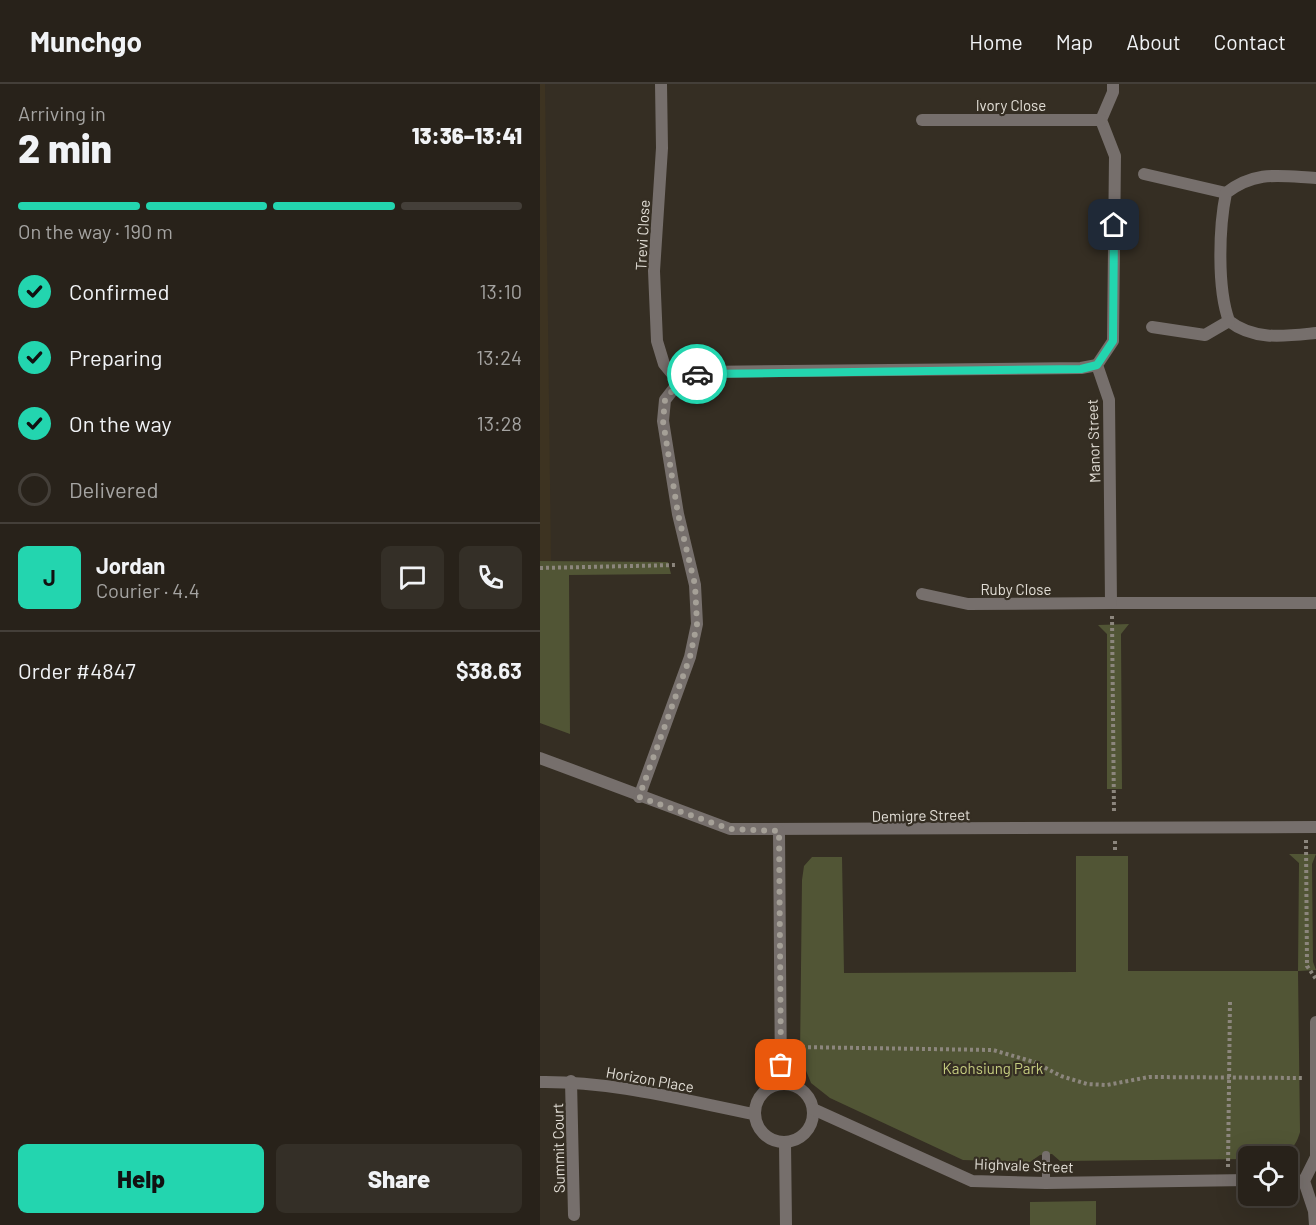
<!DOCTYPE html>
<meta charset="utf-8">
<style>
:root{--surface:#28221a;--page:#342f27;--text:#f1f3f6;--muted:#a5a4a2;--line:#443f39;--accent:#23d5af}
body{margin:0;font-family:Barlow,sans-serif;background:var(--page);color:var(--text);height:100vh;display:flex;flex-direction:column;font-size:22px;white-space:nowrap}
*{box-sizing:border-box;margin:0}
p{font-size:20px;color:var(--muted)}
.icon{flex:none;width:33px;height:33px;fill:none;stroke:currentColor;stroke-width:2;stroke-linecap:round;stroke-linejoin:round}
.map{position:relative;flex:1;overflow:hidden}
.details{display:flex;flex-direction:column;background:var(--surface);width:540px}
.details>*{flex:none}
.controls{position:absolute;left:698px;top:1062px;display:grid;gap:12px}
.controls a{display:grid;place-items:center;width:60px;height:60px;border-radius:9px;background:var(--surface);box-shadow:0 6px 24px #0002,0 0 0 2px var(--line);font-size:30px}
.pin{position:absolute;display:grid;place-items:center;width:51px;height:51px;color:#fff;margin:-26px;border-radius:12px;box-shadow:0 3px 9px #0006}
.courier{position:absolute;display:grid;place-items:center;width:60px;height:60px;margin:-30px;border:4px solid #23d5af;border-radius:50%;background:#fff;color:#222;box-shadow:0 2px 8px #0007}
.head em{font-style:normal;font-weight:800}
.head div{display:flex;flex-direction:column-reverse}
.head{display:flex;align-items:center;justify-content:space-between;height:102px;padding:0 18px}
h1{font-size:39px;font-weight:800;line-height:45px}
.bar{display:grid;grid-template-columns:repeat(4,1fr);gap:9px 6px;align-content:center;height:72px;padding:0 18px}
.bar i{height:8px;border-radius:4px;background:var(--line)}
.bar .active{background:var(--accent)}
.bar p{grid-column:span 4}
.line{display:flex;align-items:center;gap:15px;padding:0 18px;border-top:2px solid var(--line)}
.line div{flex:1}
.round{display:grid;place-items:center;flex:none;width:63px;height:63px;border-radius:9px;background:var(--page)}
ol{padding:0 18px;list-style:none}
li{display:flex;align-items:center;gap:18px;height:66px}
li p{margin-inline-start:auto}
li .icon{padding:6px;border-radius:50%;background:var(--accent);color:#111;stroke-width:4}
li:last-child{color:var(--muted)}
li i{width:33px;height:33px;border:3px solid var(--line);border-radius:50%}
.cta{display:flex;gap:12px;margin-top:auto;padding:12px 18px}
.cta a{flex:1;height:69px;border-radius:9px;background:var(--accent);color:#111;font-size:24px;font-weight:800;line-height:69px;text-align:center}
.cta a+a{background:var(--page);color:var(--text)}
header{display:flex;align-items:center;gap:36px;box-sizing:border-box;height:84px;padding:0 30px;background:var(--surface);border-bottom:2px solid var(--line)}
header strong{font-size:28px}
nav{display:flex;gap:33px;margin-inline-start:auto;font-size:21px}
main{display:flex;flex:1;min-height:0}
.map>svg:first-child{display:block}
.built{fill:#3d3321}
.green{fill:#515535}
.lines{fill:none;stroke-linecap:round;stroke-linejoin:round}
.path{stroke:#8c867d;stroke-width:4;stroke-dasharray:3 3;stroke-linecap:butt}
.service{stroke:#766f6c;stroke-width:8}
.minor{stroke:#766f6c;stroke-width:12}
.done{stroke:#a5a097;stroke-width:6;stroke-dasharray:0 10.8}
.route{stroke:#23d5af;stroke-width:8}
.labels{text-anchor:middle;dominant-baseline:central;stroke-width:4.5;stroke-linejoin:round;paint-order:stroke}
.street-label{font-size:15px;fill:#e2ded6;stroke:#352e23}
.park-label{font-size:15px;fill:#c4cb7f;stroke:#352e23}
</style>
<header>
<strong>Munchgo</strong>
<nav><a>Home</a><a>Map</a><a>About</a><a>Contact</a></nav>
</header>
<main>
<section class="details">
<div class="head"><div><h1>2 min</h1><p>Arriving in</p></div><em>13:36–13:41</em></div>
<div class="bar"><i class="active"></i><i class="active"></i><i class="active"></i><i></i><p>On the way · 190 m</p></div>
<ol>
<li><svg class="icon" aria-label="check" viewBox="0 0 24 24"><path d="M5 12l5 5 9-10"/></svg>Confirmed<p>13:10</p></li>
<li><svg class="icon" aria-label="check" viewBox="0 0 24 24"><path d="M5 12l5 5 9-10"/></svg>Preparing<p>13:24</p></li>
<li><svg class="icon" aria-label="check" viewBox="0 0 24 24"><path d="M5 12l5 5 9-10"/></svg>On the way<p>13:28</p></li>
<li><i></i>Delivered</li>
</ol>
<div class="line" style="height:108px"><b class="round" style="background:var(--accent);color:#111">J</b><div><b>Jordan</b><p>Courier · 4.4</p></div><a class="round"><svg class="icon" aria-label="chat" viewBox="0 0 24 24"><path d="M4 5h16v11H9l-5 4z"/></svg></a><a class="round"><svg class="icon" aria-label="phone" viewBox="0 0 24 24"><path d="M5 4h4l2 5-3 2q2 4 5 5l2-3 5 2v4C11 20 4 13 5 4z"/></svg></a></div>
<div class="line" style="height:78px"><div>Order #4847</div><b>$38.63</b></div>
<div class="cta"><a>Help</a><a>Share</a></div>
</section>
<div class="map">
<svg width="776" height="1141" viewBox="0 0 776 1141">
<rect width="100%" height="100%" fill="#352e23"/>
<!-- built -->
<polygon class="built" points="0,0 5,0 11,477 0,477"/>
<!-- green -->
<g class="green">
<polygon points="0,477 128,478 131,490 29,491 30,650 0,639"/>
<polygon points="589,540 581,550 582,705 567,705 567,550 558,541"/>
<path d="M 749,770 L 776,770 L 772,780 L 773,878 L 776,886 L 758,887 L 760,1048 C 752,1077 733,1072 708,1072 L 708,1075 L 520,1077 L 512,1070 L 500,1071 L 490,1078 L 423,1076 L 290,1014 L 271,999 L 260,972 L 262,796 L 264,782 L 272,773 L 302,773 L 304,889 L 536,888 L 536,772 L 588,772 L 588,887 L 758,887 L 759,779 Z"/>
<polygon points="556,1117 556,1141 490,1141 490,1118"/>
</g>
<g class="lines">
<!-- path -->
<g class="path">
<polyline points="0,484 137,481"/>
<polyline points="572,532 574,728"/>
<polyline points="766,756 767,882 776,895"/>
<polyline points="575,757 575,766"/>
<polyline points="256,963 453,966 494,978 521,992 547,1000 567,1001 609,993 763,994"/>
<polyline points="688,1083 690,918"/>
</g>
<!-- service -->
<polyline class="service" points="506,1071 506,1099"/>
<!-- minor -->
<g class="minor">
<polyline points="121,0 122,64 114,187 117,257 124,280 139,298"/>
<polyline points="573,0 573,8 561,36 575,72 573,257 557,281 569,316 571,519 776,519"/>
<polyline points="382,36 561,36"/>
<polyline points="604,90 686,109"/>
<path d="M 776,94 C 740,92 716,86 686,109 C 679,143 677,204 689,237 C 714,257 746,252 776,249"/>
<polyline points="612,243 665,251 689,237"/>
<polyline points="382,510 428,520 571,519"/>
<polyline points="0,674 190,745 776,743"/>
<polyline points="99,713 150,573 157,540 155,501 138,430 123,337 125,316 139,298 161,288 541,284 557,281"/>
<polyline points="239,747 241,1000"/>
<polyline points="31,997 34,1131"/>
<path d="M 0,998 C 72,997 143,1016 214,1030"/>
<circle cx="244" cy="1029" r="29"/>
<polyline points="273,1025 432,1097 506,1099 708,1096"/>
<polyline points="245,1059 246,1141"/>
<polyline points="747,1096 764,1097"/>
<polyline points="775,1141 774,1127 764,1097 776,1073 776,938"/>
</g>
</g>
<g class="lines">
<!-- done -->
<polyline class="done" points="157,290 139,298 125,316 123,337 138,430 155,501 157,540 150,573 99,713 190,745 239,747 241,981"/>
<!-- route -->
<polyline class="route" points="157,290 541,285 557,281 573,257 574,141"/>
</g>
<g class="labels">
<!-- street labels -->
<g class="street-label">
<text x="471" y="21">Ivory Close</text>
<text transform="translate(102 151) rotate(-87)">Trevi Close</text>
<text transform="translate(553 357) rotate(-92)">Manor Street</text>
<text x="476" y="505">Ruby Close</text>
<text transform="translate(381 731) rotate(-1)">Demigre Street</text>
<text transform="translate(110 995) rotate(10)">Horizon Place</text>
<text transform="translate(18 1064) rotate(-91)">Summit Court</text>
<text transform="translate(484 1081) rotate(2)">Highvale Street</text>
</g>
<!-- park labels -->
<g class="park-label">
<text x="453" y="984">Kaohsiung Park</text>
</g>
</g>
</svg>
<div class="controls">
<a><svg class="icon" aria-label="locate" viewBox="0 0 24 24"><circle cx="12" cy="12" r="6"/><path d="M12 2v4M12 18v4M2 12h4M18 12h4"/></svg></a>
</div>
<div class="pin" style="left:241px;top:981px;background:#ea580c"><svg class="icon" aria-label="bag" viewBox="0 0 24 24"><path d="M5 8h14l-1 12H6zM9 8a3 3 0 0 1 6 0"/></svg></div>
<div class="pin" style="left:574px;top:141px;background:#1f2937"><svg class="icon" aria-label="home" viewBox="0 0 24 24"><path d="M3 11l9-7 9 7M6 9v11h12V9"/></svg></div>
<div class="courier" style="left:157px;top:290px"><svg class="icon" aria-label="car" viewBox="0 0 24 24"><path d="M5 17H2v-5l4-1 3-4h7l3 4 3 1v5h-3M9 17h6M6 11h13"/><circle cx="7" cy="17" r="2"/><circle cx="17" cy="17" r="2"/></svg></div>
</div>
</main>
